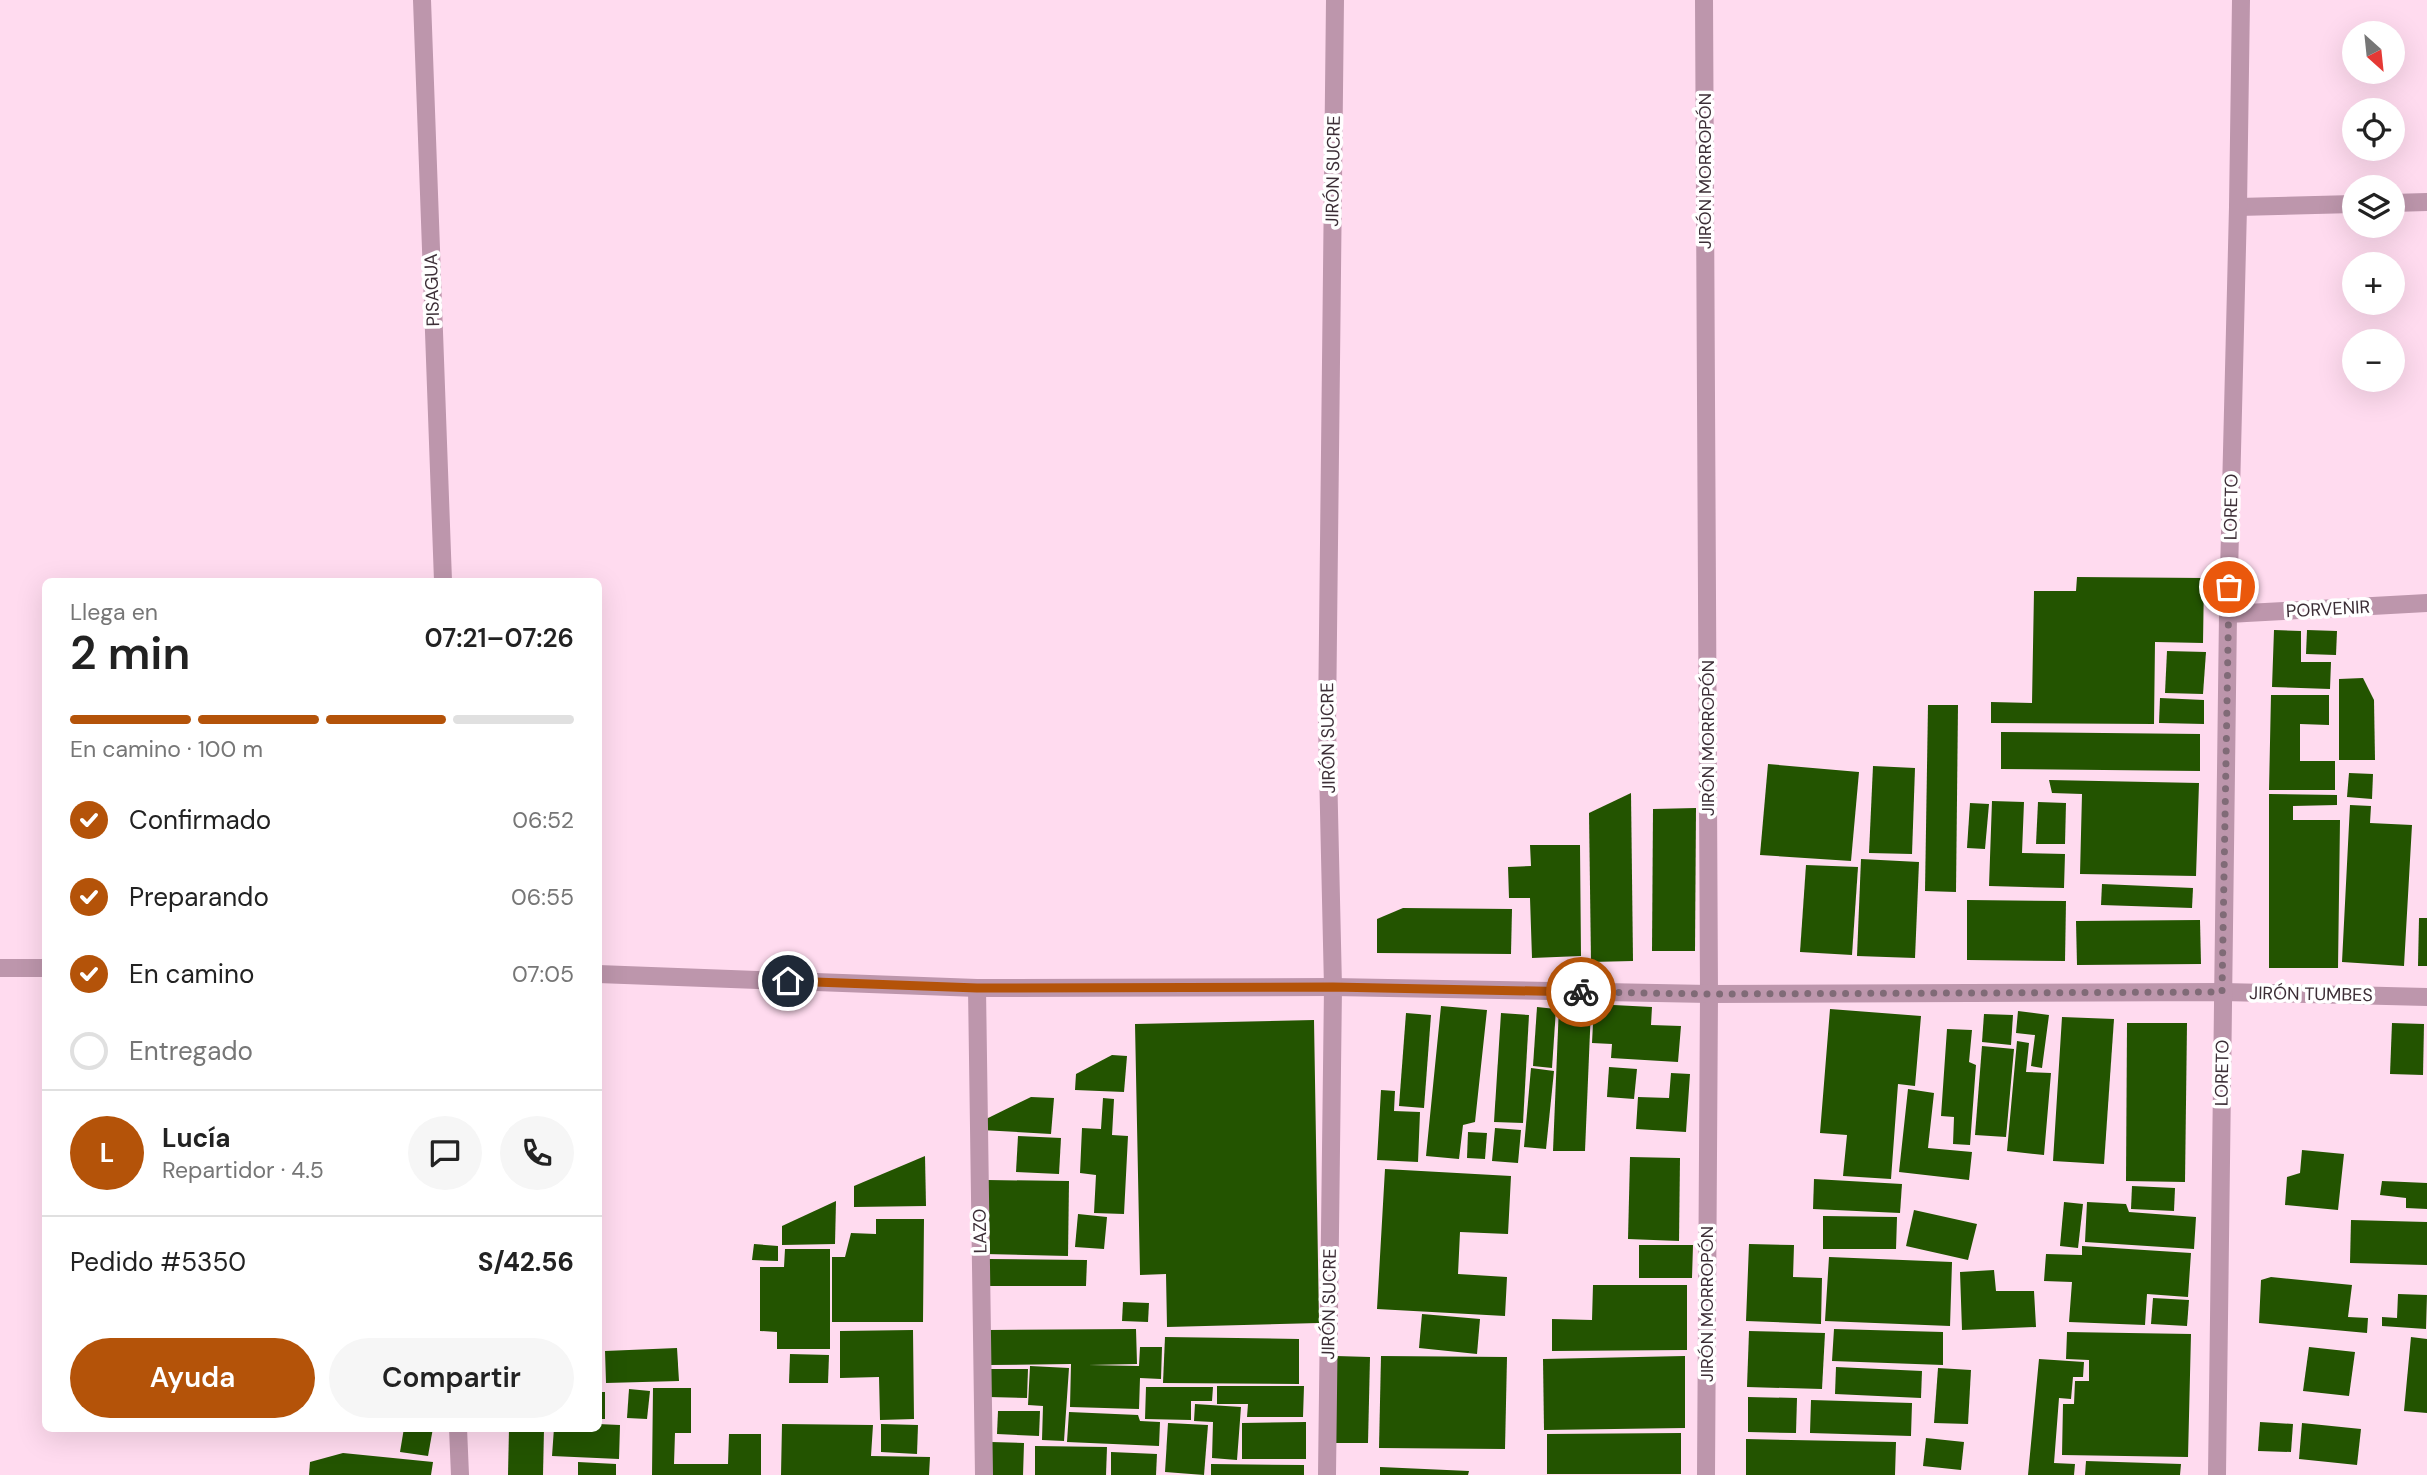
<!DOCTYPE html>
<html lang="es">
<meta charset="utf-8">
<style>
:root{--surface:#fff;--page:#f6f6f6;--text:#222;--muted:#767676;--line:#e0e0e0;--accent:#b45309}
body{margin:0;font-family:"DM Sans",sans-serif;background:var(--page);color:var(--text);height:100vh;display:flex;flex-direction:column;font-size:26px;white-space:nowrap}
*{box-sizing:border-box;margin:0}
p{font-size:23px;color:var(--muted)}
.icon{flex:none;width:38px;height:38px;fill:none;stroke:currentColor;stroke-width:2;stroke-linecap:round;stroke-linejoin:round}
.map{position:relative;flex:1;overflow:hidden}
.side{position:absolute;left:42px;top:578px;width:560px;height:854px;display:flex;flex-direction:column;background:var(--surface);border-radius:10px;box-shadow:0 7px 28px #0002}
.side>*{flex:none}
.needle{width:46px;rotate:153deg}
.tools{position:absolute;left:2342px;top:21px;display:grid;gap:14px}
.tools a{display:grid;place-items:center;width:63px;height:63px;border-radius:50%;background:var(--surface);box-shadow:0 7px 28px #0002;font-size:35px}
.pin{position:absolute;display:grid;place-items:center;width:60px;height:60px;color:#fff;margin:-30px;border:4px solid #fff;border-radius:50%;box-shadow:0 2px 7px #0007}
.courier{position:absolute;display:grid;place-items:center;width:70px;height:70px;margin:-35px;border:5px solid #b45309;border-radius:50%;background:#fff;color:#222;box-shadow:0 2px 9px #0007}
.head em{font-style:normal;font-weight:600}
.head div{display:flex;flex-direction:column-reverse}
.head{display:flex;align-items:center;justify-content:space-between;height:119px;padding:0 28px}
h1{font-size:46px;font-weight:600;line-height:52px}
.bar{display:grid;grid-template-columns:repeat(4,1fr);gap:10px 7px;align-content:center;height:84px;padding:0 28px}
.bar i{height:9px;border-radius:5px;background:var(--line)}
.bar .on{background:var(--accent)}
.bar p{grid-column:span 4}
.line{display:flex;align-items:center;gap:18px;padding:0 28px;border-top:2px solid var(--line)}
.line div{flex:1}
.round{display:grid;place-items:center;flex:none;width:74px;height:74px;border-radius:37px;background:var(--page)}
ol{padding:0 28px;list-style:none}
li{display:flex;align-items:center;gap:21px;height:77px}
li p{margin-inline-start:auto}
li .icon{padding:7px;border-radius:50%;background:var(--accent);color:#fff;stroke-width:4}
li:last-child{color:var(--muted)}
li i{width:38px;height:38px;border:4px solid var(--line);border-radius:50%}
.primary-button{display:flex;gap:14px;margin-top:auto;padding:14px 28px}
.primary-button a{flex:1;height:80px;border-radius:42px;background:var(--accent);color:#fff;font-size:28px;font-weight:600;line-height:80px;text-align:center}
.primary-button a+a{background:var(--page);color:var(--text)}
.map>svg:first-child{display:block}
.building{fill:#235400}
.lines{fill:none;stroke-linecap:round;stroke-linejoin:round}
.street{stroke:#bd96ac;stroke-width:18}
.done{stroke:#806b77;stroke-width:7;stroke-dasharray:0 12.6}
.route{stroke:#b45309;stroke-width:9}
.labels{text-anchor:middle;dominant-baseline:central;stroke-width:7;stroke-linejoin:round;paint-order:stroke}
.street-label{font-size:18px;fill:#3c2e36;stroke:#fff}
</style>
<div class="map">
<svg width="2427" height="1475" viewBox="0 0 2427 1475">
<rect width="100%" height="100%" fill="#ffdbef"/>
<!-- building -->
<g class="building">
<polygon points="2077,577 2204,578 2203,643 2155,642 2154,724 1991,723 1991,702 2032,703 2034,591 2076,591"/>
<polygon points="2274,630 2301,631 2301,662 2331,662 2330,689 2272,687"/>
<polygon points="2307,630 2337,631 2336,655 2306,654"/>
<polygon points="2167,651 2206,652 2203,694 2165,693"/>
<polygon points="2363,678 2374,700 2375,760 2339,760 2339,679"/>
<polygon points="2271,695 2329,695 2329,725 2300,724 2300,761 2335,761 2335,790 2269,790"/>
<polygon points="2160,698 2204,700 2204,724 2159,723"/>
<polygon points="1928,705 1958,705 1956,892 1925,891"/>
<polygon points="2001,732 2200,734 2200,771 2001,769"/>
<polygon points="1768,764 1859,772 1851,861 1760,855"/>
<polygon points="1873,766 1915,768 1912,854 1869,853"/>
<polygon points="2349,773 2373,774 2372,799 2347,797"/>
<polygon points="2049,780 2199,783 2196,876 2080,874 2082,794 2052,793"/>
<polygon points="1631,793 1633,961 1591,962 1589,813"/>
<polygon points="2269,794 2337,795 2337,805 2293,806 2293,820 2340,820 2338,968 2269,968"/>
<polygon points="1992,801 2024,802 2022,853 2065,854 2064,888 1989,886"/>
<polygon points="2038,802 2066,803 2065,844 2036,844"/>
<polygon points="1970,803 1989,804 1985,849 1967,848"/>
<polygon points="2350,805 2371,806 2370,823 2412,825 2404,966 2342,962"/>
<polygon points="1696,808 1695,951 1652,951 1653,809"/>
<polygon points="1530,845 1580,845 1581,956 1532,958 1530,898 1509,898 1508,867 1531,866"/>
<polygon points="1861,859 1919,862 1915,958 1857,956"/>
<polygon points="1806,865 1858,867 1852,955 1800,952"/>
<polygon points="2102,884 2193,888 2192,908 2101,905"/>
<polygon points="1967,900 2066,901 2065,961 1967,960"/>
<polygon points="1403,908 1512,909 1511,954 1377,953 1377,919"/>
<polygon points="2419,918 2427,918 2427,966 2418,966"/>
<polygon points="2200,920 2201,964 2077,965 2076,921"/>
<polygon points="1594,1004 1652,1007 1651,1025 1681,1026 1678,1062 1611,1058 1612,1044 1592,1043"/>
<polygon points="1441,1006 1487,1010 1475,1122 1463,1125 1459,1159 1426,1156"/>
<polygon points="1559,1006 1591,1008 1585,1151 1553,1151"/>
<polygon points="1537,1007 1556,1009 1552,1068 1533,1066"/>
<polygon points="1830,1009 1921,1016 1915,1086 1898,1084 1891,1179 1843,1176 1847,1135 1820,1133"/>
<polygon points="2018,1011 2049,1015 2042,1068 2031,1066 2035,1035 2016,1033"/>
<polygon points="1406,1013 1431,1015 1424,1108 1399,1106"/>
<polygon points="1501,1013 1529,1015 1523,1123 1494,1122"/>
<polygon points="1984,1014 2013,1015 2011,1045 1982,1042"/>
<polygon points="2062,1017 2114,1019 2104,1164 2053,1161"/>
<polygon points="1314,1020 1319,1323 1167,1327 1166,1274 1140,1275 1135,1024"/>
<polygon points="2127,1023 2187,1023 2185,1182 2126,1181"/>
<polygon points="2392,1023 2424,1024 2423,1075 2390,1074"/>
<polygon points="1947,1029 1972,1030 1969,1062 1976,1065 1970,1145 1953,1144 1954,1117 1941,1116"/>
<polygon points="2017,1041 2029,1043 2026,1072 2051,1073 2044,1155 2007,1151"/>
<polygon points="1982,1046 2014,1049 2006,1137 1975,1135"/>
<polygon points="1112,1055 1127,1056 1124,1092 1075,1090 1076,1074"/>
<polygon points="1609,1067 1637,1069 1634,1099 1607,1097"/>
<polygon points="1531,1068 1554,1071 1546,1149 1524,1147"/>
<polygon points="1671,1073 1690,1074 1686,1132 1636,1129 1638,1097 1669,1098"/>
<polygon points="1908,1089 1934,1093 1928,1148 1972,1152 1969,1180 1899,1172"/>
<polygon points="1381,1090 1395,1091 1394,1111 1420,1112 1418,1162 1377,1160"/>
<polygon points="1031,1097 1054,1098 1051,1134 981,1130 982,1121"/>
<polygon points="1103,1098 1114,1099 1112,1135 1128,1136 1124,1214 1094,1213 1096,1175 1080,1173 1082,1128 1101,1129"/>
<polygon points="1495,1128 1521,1130 1518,1163 1492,1161"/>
<polygon points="1468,1132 1487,1133 1485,1159 1467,1158"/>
<polygon points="1018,1136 1061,1138 1059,1174 1016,1172"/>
<polygon points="2302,1150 2344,1154 2338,1210 2285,1205 2287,1177 2300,1173"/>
<polygon points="925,1156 926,1206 854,1207 854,1186"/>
<polygon points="1630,1157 1680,1158 1679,1241 1628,1239"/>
<polygon points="1385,1169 1511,1176 1508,1234 1460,1232 1458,1274 1507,1277 1505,1316 1377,1309"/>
<polygon points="1814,1179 1902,1184 1900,1213 1813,1209"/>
<polygon points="987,1180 1069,1181 1068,1256 985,1254"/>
<polygon points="2382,1181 2427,1183 2427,1209 2406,1208 2406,1198 2380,1195"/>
<polygon points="2132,1186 2175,1188 2174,1211 2131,1209"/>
<polygon points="836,1201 835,1244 782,1245 782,1226"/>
<polygon points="2064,1202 2083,1204 2078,1248 2060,1246"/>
<polygon points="2087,1202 2126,1204 2129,1212 2196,1217 2194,1249 2085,1242"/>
<polygon points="1914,1210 1977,1224 1968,1260 1906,1246"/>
<polygon points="1078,1214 1107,1217 1104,1249 1075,1247"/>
<polygon points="1823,1216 1897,1217 1896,1249 1823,1249"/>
<polygon points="876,1219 924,1219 923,1322 832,1322 832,1257 845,1257 851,1233 876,1234"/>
<polygon points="2351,1220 2427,1222 2427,1265 2350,1263"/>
<polygon points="754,1244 778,1246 778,1261 752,1260"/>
<polygon points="1749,1244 1794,1245 1793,1277 1822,1278 1821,1324 1746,1321"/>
<polygon points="1639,1245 1693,1245 1692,1278 1639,1278"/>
<polygon points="2082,1246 2191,1253 2188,1297 2147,1294 2145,1325 2069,1322 2072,1282 2044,1281 2046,1254 2082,1255"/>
<polygon points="785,1249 830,1249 830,1349 777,1349 777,1332 760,1331 760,1267 784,1267"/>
<polygon points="1829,1257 1952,1262 1950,1326 1825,1321"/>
<polygon points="989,1259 1087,1260 1086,1286 988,1286"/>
<polygon points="1994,1270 1996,1291 2034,1291 2036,1327 1962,1330 1960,1272"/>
<polygon points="2271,1277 2352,1285 2348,1317 2368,1318 2367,1333 2259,1323 2261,1280"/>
<polygon points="1593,1285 1687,1285 1687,1350 1552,1351 1552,1319 1592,1320"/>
<polygon points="2398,1294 2427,1295 2426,1329 2382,1326 2382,1317 2397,1318"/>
<polygon points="2153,1298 2189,1300 2187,1326 2151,1324"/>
<polygon points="1123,1302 1149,1303 1148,1322 1122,1321"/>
<polygon points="1422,1314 1480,1319 1477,1354 1419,1348"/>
<polygon points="1136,1329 1137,1364 1088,1365 1139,1366 1140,1347 1162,1347 1161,1379 1140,1378 1139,1409 1070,1407 1071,1364 988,1365 988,1330"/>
<polygon points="1834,1329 1943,1332 1943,1365 1832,1361"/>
<polygon points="913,1330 914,1419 880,1420 879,1377 840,1378 840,1331"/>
<polygon points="1749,1331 1825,1333 1822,1389 1747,1387"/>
<polygon points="2067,1332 2191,1334 2188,1457 2062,1455 2063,1404 2074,1404 2075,1381 2089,1381 2089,1360 2066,1359"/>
<polygon points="1165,1337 1299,1339 1299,1384 1163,1383"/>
<polygon points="2411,1337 2427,1339 2427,1413 2404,1411"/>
<polygon points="2309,1347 2355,1352 2349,1396 2303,1391"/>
<polygon points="677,1348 679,1381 606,1383 605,1351"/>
<polygon points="790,1354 829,1355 828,1383 789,1383"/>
<polygon points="1336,1356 1370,1357 1368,1443 1334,1443"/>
<polygon points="1381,1356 1507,1357 1505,1449 1379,1448"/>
<polygon points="1685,1356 1685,1428 1544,1430 1543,1359"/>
<polygon points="2039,1359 2084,1362 2083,1377 2073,1377 2071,1399 2059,1398 2054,1463 2075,1464 2074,1475 2028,1475"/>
<polygon points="1030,1366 1069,1368 1064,1441 1042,1440 1043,1406 1028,1405"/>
<polygon points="1836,1367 1922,1371 1921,1398 1835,1394"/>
<polygon points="1938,1368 1971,1370 1968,1424 1934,1423"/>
<polygon points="989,1369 1028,1369 1027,1398 989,1397"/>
<polygon points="1217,1386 1304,1386 1303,1417 1247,1417 1248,1404 1217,1404"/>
<polygon points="1146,1387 1213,1387 1212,1401 1191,1401 1191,1420 1145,1419"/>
<polygon points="653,1388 691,1388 691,1433 675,1433 674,1464 728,1464 729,1434 761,1434 761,1475 652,1475"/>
<polygon points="629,1389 650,1391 647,1419 627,1418"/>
<rect x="598" y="1392" width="7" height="27"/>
<polygon points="1748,1397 1797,1398 1796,1433 1748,1432"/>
<polygon points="1811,1400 1912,1403 1911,1436 1810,1433"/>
<polygon points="1195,1404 1241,1407 1237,1460 1212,1458 1213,1422 1194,1421"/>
<polygon points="998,1411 1040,1411 1039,1436 997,1434"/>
<polygon points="1069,1412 1138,1415 1140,1421 1160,1422 1159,1446 1067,1442"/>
<polygon points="1306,1422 1306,1459 1242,1459 1242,1423"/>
<polygon points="2260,1422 2293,1424 2291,1452 2258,1451"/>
<polygon points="1168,1423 1208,1425 1204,1475 1165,1472"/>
<polygon points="2302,1423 2361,1429 2357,1465 2299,1459"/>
<polygon points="598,1424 620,1425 619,1459 552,1456 554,1428 598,1428"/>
<polygon points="782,1424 873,1425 871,1456 930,1457 929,1475 781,1475"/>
<polygon points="881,1424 918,1425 917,1454 881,1452"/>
<polygon points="404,1428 433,1428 428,1456 400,1452"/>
<polygon points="509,1428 544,1429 543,1475 508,1475"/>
<polygon points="1681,1433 1681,1474 1547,1474 1547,1434"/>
<polygon points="1926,1438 1964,1442 1961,1470 1923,1466"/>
<polygon points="1746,1439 1896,1442 1895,1475 1746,1475"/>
<polygon points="991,1442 1024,1443 1023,1475 990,1475"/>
<polygon points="1035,1446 1107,1447 1106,1475 1035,1475"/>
<polygon points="1111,1452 1157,1454 1156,1475 1111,1475"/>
<polygon points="343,1453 433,1462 431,1475 309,1475 310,1462"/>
<polygon points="2086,1461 2181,1464 2180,1475 2085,1475"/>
<polygon points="578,1462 616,1464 616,1475 578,1475"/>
<polygon points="1211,1464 1304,1465 1304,1475 1211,1475"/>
<polygon points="1380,1467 1469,1471 1468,1475 1380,1475"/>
</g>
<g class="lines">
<!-- street -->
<g class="street">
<polyline points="422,0 443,581"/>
<polyline points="1704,0 1709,994 1706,1475"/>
<polyline points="2392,203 2427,202"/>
<polyline points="2238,207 2354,204"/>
<polyline points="2228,614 2427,603"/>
<polyline points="0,968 46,968"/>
<polyline points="598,974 977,988 1333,987 1709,994 2223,992 2427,997"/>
<polyline points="977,988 984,1475"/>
<polyline points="458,1428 460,1475"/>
<polyline points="1327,1475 1333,987 1327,724 1335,0"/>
<polyline points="2217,1475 2228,614 2238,207 2241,0"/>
</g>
</g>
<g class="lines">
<!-- done -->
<polyline class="done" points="1581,992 1709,994 2222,992 2229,587"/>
<!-- route -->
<polyline class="route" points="788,981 977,988 1333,987 1581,992"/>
</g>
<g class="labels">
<!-- street labels -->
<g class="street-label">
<text transform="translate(1333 171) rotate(-89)">JIRÓN SUCRE</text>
<text transform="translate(1705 171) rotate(-90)">JIRÓN MORROPÓN</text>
<text transform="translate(432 290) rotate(-92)">PISAGUA</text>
<text transform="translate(2231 507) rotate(-89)">LORETO</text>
<text transform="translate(2328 609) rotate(-3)">PORVENIR</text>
<text transform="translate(1328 738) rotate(-91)">JIRÓN SUCRE</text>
<text transform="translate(1708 738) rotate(-90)">JIRÓN MORROPÓN</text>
<text transform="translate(2311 994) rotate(1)">JIRÓN TUMBES</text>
<text transform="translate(2222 1073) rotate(-89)">LORETO</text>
<text transform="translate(980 1231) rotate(-91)">LAZO</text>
<text transform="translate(1329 1304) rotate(-89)">JIRÓN SUCRE</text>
<text transform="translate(1707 1304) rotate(-90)">JIRÓN MORROPÓN</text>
</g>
</g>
</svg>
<div class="tools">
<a><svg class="needle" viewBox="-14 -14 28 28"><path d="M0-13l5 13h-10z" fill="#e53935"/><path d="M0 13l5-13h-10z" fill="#767676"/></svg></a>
<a><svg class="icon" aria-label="locate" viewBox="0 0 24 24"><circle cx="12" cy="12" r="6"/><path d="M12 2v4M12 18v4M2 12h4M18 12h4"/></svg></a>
<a><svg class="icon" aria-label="layers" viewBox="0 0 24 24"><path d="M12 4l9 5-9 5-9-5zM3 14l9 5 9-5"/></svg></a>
<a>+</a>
<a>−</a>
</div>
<div class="pin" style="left:2229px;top:587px;background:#ea580c"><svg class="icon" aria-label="bag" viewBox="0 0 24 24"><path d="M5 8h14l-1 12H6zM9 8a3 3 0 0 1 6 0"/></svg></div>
<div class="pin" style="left:788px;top:981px;background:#1f2937"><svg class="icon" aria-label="home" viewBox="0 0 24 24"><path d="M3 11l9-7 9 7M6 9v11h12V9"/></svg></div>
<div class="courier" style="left:1581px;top:992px"><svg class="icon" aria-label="bike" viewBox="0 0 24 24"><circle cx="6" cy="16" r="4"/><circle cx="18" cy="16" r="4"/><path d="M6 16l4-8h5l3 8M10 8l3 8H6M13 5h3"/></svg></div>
<section class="side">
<div class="head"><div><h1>2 min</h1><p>Llega en</p></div><em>07:21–07:26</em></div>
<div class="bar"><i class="on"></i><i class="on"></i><i class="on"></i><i></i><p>En camino · 100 m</p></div>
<ol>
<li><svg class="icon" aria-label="check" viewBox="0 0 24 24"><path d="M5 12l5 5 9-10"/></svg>Confirmado<p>06:52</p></li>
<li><svg class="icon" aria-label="check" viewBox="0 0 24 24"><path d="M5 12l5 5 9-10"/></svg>Preparando<p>06:55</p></li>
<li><svg class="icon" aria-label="check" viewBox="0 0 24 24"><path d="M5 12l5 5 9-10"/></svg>En camino<p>07:05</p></li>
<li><i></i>Entregado</li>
</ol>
<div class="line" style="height:126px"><b class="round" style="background:var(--accent);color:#fff">L</b><div><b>Lucía</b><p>Repartidor · 4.5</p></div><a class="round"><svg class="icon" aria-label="chat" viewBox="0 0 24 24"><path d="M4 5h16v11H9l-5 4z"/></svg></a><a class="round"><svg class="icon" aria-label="phone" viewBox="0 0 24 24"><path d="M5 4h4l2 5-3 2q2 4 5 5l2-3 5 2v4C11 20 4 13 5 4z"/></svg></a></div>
<div class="line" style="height:91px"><div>Pedido #5350</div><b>S/42.56</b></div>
<div class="primary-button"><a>Ayuda</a><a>Compartir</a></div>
</section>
</div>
